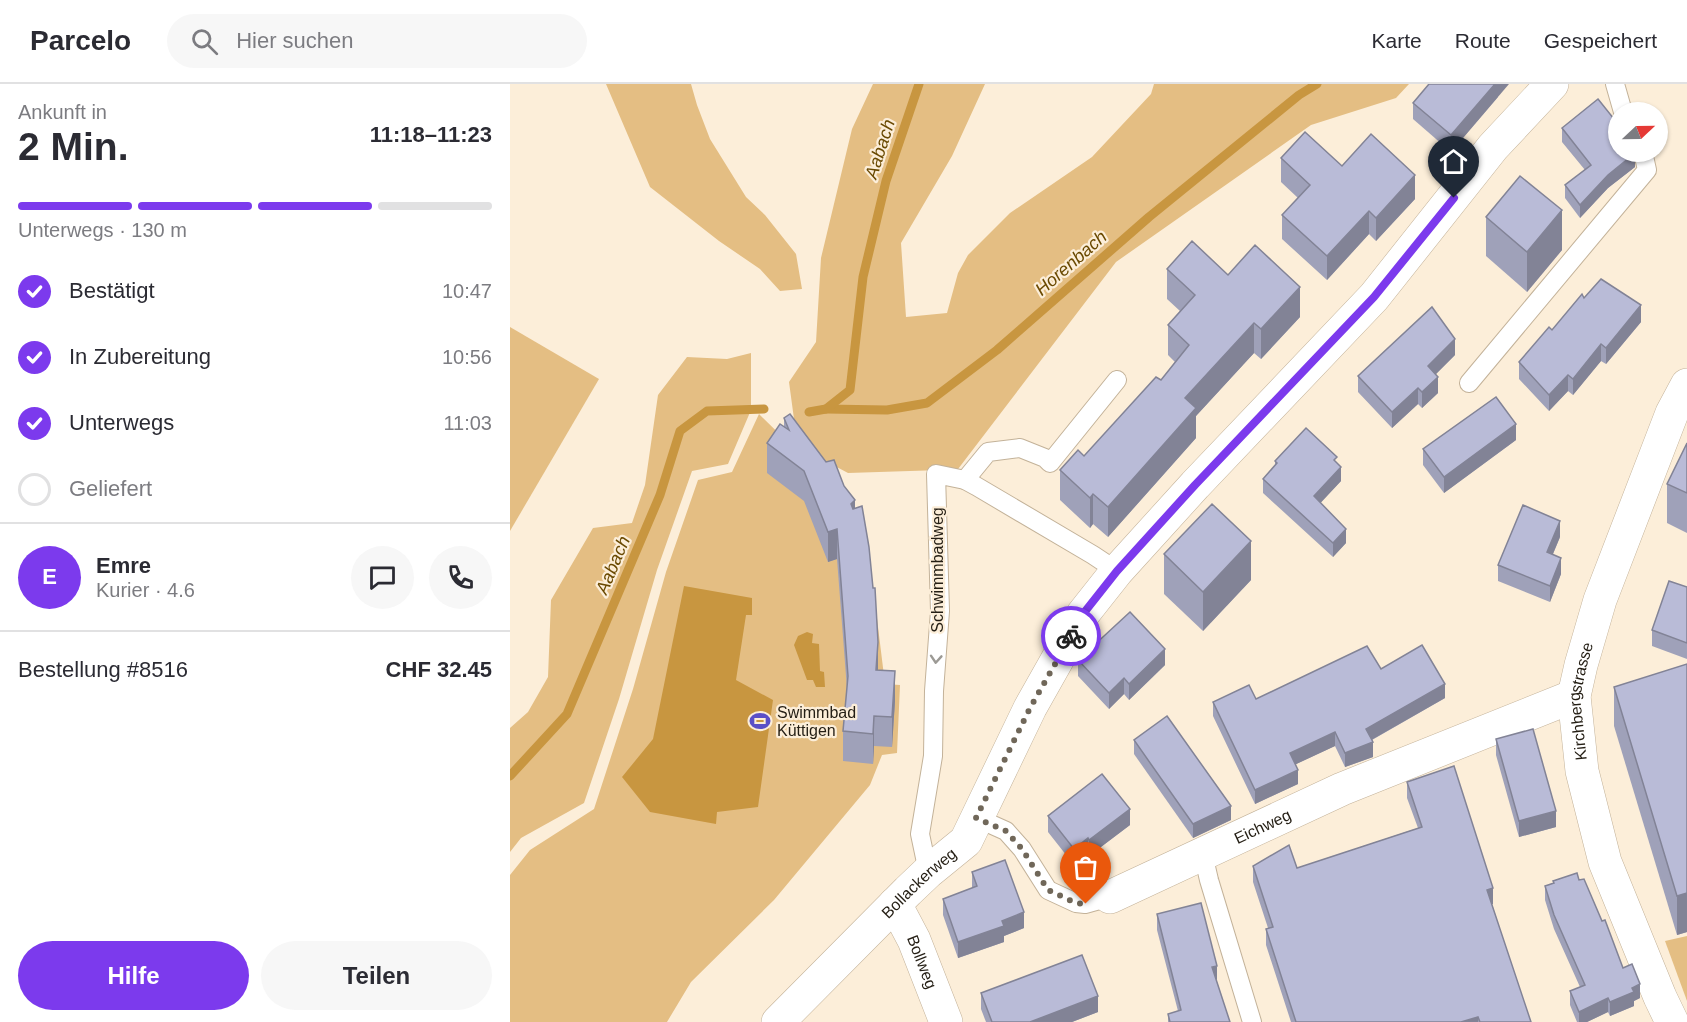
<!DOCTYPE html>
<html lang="de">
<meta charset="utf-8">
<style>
:root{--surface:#fff;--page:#f7f7f7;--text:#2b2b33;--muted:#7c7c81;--line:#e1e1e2;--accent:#7c3aed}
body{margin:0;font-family:Arial,sans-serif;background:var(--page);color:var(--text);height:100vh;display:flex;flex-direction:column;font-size:22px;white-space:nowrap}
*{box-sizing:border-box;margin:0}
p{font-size:20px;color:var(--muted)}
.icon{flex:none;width:33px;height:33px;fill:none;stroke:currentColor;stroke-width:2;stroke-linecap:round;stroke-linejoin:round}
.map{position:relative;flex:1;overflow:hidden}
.sheet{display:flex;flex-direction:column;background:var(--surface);width:510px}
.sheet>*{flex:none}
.needle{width:39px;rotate:68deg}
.tools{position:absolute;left:1098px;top:18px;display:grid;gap:12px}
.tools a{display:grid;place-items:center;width:60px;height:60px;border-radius:50%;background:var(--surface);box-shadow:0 2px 4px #0004;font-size:30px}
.pin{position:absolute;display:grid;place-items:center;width:51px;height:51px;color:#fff;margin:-62px -26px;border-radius:50% 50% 50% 0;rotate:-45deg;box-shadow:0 0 6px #0007}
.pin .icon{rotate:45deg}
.courier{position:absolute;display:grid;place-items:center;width:60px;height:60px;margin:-30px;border:4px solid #7c3aed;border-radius:50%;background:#fff;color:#222;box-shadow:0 2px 8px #0007}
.summary em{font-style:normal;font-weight:800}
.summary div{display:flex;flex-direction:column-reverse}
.summary{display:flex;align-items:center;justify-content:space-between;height:102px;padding:0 18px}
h1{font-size:39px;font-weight:800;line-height:45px}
.bar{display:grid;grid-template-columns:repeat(4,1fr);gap:9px 6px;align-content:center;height:72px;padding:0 18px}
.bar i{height:8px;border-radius:4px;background:var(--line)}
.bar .active{background:var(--accent)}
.bar p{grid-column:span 4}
.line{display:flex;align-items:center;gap:15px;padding:0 18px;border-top:2px solid var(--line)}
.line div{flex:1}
.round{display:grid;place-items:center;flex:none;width:63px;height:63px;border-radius:32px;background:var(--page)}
ol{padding:0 18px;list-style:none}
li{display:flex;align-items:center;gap:18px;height:66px}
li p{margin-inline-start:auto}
li .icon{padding:6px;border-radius:50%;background:var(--accent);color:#fff;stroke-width:4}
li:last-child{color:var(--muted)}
li i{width:33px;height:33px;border:3px solid var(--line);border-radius:50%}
.cta{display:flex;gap:12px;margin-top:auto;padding:12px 18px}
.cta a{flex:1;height:69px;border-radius:36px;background:var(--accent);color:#fff;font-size:24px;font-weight:800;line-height:69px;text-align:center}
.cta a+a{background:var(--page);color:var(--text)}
header{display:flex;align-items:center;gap:36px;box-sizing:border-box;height:84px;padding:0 30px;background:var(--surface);border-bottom:2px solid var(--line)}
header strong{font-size:28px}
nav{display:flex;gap:33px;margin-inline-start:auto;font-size:21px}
.search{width:420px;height:54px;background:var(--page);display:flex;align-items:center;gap:15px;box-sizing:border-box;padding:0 21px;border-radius:33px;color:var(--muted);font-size:22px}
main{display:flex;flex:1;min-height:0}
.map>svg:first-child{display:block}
.green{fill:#e4be83}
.water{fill:#c89640}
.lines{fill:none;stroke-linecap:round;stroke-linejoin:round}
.stream{stroke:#c89640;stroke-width:9}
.lane-casing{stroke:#c3b299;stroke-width:20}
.street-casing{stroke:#c3b299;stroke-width:34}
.lane{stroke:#fff;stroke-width:18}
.street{stroke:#fff;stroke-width:33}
.wall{fill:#9fa1b9}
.shaded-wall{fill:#828396}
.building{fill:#b9bbd7;stroke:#828396;stroke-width:1.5}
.oneway{stroke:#9c9a95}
.done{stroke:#706759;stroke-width:6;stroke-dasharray:0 10.8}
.route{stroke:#7c3aed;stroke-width:8}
.labels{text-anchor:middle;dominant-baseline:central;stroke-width:4.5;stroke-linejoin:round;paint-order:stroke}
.street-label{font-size:16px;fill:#241e14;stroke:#fceed9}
.poi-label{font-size:16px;fill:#241e14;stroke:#fceed9;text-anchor:start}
.water-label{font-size:18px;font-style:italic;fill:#6a4901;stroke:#fceed9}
</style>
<header>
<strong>Parcelo</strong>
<div class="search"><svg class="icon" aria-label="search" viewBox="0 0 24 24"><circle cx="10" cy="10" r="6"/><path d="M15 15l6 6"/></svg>Hier suchen</div>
<nav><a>Karte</a><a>Route</a><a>Gespeichert</a></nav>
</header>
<main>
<section class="sheet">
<div class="summary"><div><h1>2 Min.</h1><p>Ankunft in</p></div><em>11:18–11:23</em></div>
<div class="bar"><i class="active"></i><i class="active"></i><i class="active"></i><i></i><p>Unterwegs · 130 m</p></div>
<ol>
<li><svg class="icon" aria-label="check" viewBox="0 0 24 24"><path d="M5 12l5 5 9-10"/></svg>Bestätigt<p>10:47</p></li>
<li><svg class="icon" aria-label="check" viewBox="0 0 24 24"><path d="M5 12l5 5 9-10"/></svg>In Zubereitung<p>10:56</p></li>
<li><svg class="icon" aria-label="check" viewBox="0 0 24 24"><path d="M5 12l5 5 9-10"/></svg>Unterwegs<p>11:03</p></li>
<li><i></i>Geliefert</li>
</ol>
<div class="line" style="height:108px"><b class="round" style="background:var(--accent);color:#fff">E</b><div><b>Emre</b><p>Kurier · 4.6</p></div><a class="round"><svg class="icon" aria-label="chat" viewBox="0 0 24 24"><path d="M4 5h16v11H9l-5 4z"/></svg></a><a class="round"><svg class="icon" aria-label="phone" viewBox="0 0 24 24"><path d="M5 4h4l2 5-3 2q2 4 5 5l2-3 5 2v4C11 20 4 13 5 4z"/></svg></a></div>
<div class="line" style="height:78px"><div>Bestellung #8516</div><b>CHF 32.45</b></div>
<div class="cta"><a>Hilfe</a><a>Teilen</a></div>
</section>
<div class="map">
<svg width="1177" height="938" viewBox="0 0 1177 938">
<rect width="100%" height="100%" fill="#fceed9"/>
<!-- green -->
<g class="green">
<polygon points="96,0 181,0 187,21 200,55 236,113 255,131 286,170 292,205 270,207 250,185 209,157 140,103"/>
<polygon points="363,0 475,0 442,72 391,159 396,233 437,229 448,189 458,171 500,129 582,73 641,10 644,0 899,0 886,14 801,41 606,178 445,389 431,386 338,389 308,373 284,335 279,298 306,258 311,174 342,45"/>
<polygon points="0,243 89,295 0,447"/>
<polygon points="241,269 241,326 218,380 182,387 147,486 109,615 74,719 11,754 0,768 0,644 18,628 38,593 41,516 83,444 122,439 135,401 148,311 177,273 217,275"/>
<polygon points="249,330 295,375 356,445 375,600 390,601 387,669 372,671 360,701 264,816 181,898 157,938 0,938 0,791 20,766 84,725 123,605 156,488 188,396 222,388"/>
<polygon points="1177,852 1177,917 1155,857"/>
</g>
<!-- water -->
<g class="water">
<polygon points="174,502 242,514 242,531 236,531 226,596 263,616 248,723 207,728 206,740 140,728 112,693 143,655"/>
<polygon points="297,548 303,550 302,559 309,560 310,587 314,588 315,603 306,603 303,596 297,596 284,561 288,552"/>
</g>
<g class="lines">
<!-- stream -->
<g class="stream">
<polyline points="316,325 377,326 417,319 487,266 639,133 789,11 807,0"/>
<polyline points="299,328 316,325 340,306 353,193 376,97 409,0"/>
<polyline points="0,692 57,630 150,411 170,347 197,327 254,325"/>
</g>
<!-- lane casing -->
<g class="lane-casing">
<g id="lane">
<polyline points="1105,0 1113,28"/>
<polyline points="959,299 1137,86 1133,68"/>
<polyline points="455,396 478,368 510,364 535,374 540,379 607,296"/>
<polyline points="467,734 496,747 512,765 538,806 566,819 575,820 600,813"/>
<polyline points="693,770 699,796 742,938"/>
<polyline points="418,788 410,750 423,672 424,607 430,527 426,390 455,396 466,402 583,471 607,487"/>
</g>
</g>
<!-- street casing -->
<g class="street-casing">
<g id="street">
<path id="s1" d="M 600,813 L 832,705 L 1064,612"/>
<path id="s2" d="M 385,820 L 404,856 L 436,938"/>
<path id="s3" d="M 268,938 L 398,807 L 418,788 L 456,757 L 520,624 L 573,530 L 607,487 L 685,401 L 864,213 L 983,63 L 1042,0"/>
<path id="s4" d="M 1162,938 L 1150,913 L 1095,778 L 1072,687 L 1064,612 L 1071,581 L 1090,516 L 1162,329 L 1177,301"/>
</g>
</g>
<!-- lane -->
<use href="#lane" class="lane"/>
<!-- street -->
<use href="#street" class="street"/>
</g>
<!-- wall -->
<g class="wall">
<polygon points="988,13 941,68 903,35 903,19"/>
<polygon points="1052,44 1125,83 1098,104 1070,134 1055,114 1055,101 1075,86 1052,58"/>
<polygon points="771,74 832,82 905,115 866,157 859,150 817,196 772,155 772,131 788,114 771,98"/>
<polygon points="976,133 1052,166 1017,208 976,172"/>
<polygon points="657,185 718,191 790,233 751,275 744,269 686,332 686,354 598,453 583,440 580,444 550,416 550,386 574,372 651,296 665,278 658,271 658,241 670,227 657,215"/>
<polygon points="1074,214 1131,238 1096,280 1091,277 1063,311 1058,307 1039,327 1009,295 1009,278"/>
<polygon points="945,271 926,290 928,309 912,324 908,320 882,344 848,308 848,292"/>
<polygon points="274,334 334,402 345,425 368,586 385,617 382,663 364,662 363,680 333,677 333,647 337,605 327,475 318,478 294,417 257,389 257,359 274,343"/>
<polygon points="1006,356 934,409 913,381 913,365"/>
<polygon points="1177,359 1177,449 1157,439 1157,400"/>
<polygon points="765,377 827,379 831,397 810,419 836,459 823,473 753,409 753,395 765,382"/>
<polygon points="1050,453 1043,470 1051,490 1040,518 988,497 988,481"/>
<polygon points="654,470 741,496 693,547 654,510"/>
<polygon points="1177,503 1177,575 1142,562 1142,546"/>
<polygon points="568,576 655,581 619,616 614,610 599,625 568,592"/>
<polygon points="1177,580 1177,848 1167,851 1104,642 1104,603"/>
<polygon points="871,585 935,614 862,656 863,673 835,683 825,662 786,680 788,700 745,720 703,632 703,618 746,615"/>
<polygon points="986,655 1046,743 1009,753 986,671"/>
<polygon points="624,656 721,736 683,754 624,670"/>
<polygon points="897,698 983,820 982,820 995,860 1021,938 781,938 756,861 756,845 758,844 743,798 743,782 787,784 908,744 897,714"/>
<polygon points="538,732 620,741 579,772 578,770 564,781 538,748"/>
<polygon points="462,788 514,844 494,852 494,858 448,874 433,831 433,815 462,804"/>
<polygon points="1069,796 1113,884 1130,914 1124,917 1124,922 1100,932 1098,928 1077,938 1067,938 1060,921 1060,907 1070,903 1044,845 1035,816 1035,802 1043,799 1043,797"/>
<polygon points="647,830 707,898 720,938 658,938 658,930 668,927 647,846"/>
<polygon points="471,909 588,928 562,938 476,938 471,925"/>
</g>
<!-- shaded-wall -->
<g class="shaded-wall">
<polygon points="985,0 999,0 941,68 941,51"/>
<polygon points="1125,69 1125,83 1098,104 1070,134 1070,121 1098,91"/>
<polygon points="905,91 905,115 866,157 866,134"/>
<polygon points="1052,126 1052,166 1017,208 1017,168"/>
<polygon points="859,127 859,150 817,196 817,172"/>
<polygon points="790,203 790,233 751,275 751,245"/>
<polygon points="1131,221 1131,238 1096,280 1096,264"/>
<polygon points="744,239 744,269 686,332 686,354 598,453 598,423 675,314"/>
<polygon points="945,255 945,271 918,298 918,282"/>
<polygon points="1091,260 1091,277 1063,311 1063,295"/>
<polygon points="1058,291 1058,307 1039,327 1039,311"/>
<polygon points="928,293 928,309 912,324 912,308"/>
<polygon points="908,304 908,320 882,344 882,328"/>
<polygon points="1006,340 1006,356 934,409 934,393"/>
<polygon points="831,383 831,397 804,426 804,412"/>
<polygon points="583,410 583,440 580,444 580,414"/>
<polygon points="345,416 345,446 341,420"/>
<polygon points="1050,437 1050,453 1037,484 1037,468"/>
<polygon points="327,445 327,475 318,478 318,448"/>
<polygon points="836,445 836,459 823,473 823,459"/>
<polygon points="741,457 741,496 693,547 693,508"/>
<polygon points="1051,474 1051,490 1040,518 1040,502"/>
<polygon points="368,558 368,587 366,586"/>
<polygon points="655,565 655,581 619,616 619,600"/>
<polygon points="385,587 385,617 382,663 382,633"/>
<polygon points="614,594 614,610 599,625 599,609"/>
<polygon points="935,600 935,614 856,659 856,645"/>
<polygon points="364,632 364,662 363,680 363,650"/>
<polygon points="825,648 825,662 780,683 780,669"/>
<polygon points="863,658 863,673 835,683 835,669"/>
<polygon points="788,686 788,700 745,720 745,706"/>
<polygon points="721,722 721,736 683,754 683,740"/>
<polygon points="620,725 620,741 579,772 579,756"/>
<polygon points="1046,727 1046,743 1009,753 1009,737"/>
<polygon points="578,754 578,770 564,781 564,765"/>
<polygon points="983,804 983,820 977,822 977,806"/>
<polygon points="1177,809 1177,848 1167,851 1167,812"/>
<polygon points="514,828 514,844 494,852 494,858 448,874 448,858 492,837"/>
<polygon points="707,882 707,898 702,883"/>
<polygon points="1130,900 1130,914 1124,917 1124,922 1100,932 1100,918 1122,904"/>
<polygon points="588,912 588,928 562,938 520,938"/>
<polygon points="1098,914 1098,928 1077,938 1069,938 1069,928"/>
<polygon points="968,933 968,938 951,938"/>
</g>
<!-- building -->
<g class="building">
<polygon points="919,0 985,0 941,51 903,19"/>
<polygon points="1088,15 1108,40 1108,68 1124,68 1125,69 1098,91 1070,121 1055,101 1081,81 1052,44"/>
<polygon points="795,48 832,82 861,50 905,91 866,134 859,127 817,172 772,131 800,101 771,74"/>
<polygon points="1010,92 1052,126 1017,168 976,133"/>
<polygon points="682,157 718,191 745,161 790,203 751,245 744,239 675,314 686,324 598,423 583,410 580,414 550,386 568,366 574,372 646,293 651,296 679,261 658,241 685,211 657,185"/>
<polygon points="1091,195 1131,221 1096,264 1091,260 1063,295 1058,291 1039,311 1009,278 1039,243 1042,246 1072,210 1074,214"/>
<polygon points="922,223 945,255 918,282 928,293 912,308 908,304 882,328 848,292"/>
<polygon points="986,313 1006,340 934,393 913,365"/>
<polygon points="280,330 316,378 324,376 334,402 345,416 341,420 343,425 352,422 359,463 363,504 365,504 368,558 366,586 385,587 382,633 364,632 363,650 333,647 338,592 327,445 318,448 294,387 257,359 270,340 279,346 274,334"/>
<polygon points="796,344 827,373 824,376 831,383 804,412 836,445 823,459 753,395 767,379 765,377"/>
<polygon points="1177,359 1177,409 1157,400"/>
<polygon points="702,420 741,457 693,508 654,470"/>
<polygon points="1013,421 1050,437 1037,468 1051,474 1040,502 988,481"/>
<polygon points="1159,497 1177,503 1177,559 1142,546"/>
<polygon points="620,528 655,565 619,600 614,594 599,609 568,576"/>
<polygon points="912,561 935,600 856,645 863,658 835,669 825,648 780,669 788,686 745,706 703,618 739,601 746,615 857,562 871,585"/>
<polygon points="1177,580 1177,809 1167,812 1104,603"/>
<polygon points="657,632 721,722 683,740 624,656"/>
<polygon points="1023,645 1046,727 1009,737 986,655"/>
<polygon points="944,682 983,804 977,806 1021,938 970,938 968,933 951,938 786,938 756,845 763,843 743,782 779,761 787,784 912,743 897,698"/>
<polygon points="592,690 620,725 579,756 578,754 564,765 538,732"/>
<polygon points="495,776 514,828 492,837 494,842 448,858 433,815 467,802 462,788"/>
<polygon points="1067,789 1069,796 1074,795 1092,837 1095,836 1113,884 1122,880 1130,900 1122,904 1124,908 1100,918 1098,914 1069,928 1060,907 1075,901 1044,831 1035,802 1044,799 1043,797"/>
<polygon points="691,819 707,882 702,883 720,938 660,938 658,930 671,926 647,830"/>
<polygon points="572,871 588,912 520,938 482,938 471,909"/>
</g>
<!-- one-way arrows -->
<defs><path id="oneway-chevron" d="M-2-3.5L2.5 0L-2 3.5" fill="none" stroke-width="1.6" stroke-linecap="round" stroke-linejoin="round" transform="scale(1.5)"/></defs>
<use class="oneway" href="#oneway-chevron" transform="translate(426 575) rotate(94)"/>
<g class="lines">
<!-- done -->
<polyline class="done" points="561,552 520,624 466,734 496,747 512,765 538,806 566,819 576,820"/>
<!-- route -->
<polyline class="route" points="561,552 573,530 607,487 685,401 864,213 944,114"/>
</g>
<!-- icons -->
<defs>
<g id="stadium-bare" transform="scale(1.62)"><path d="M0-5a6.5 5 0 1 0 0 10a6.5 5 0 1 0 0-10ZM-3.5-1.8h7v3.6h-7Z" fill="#5a4fc7" stroke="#fceed9" stroke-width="2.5" paint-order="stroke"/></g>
</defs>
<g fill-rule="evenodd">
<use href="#stadium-bare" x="250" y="637"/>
</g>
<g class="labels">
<!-- street labels -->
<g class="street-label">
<text transform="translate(427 486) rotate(-90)">Schwimmbadweg</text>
<text stroke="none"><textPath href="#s4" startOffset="338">Kirchbergstrasse</textPath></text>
<text stroke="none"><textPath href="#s1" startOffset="168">Eichweg</textPath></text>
<text stroke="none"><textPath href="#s3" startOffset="198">Bollackerweg</textPath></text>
<text stroke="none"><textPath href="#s2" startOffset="64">Bollweg</textPath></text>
</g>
<!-- poi labels -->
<g class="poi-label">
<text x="267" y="628">Swimmbad<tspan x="267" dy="18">Küttigen</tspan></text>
</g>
<!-- water labels -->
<g class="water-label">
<text transform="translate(370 65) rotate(-72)">Aabach</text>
<text transform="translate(561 179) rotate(-41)">Horenbach</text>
<text transform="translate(103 481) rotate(-67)">Aabach</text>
</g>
</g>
</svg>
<div class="tools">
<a><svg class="needle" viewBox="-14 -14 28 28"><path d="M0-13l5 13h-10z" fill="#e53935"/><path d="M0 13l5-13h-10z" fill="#7c7c81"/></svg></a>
</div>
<div class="pin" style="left:576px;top:820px;background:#ea580c"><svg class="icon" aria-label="bag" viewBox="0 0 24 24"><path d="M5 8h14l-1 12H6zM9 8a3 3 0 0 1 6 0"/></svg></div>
<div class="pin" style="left:944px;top:114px;background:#1f2937"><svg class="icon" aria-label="home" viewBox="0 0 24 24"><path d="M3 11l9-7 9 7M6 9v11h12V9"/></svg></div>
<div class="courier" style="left:561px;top:552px"><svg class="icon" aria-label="bike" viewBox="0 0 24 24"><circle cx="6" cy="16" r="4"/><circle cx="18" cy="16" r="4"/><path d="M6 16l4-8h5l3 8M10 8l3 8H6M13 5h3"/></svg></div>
</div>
</main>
